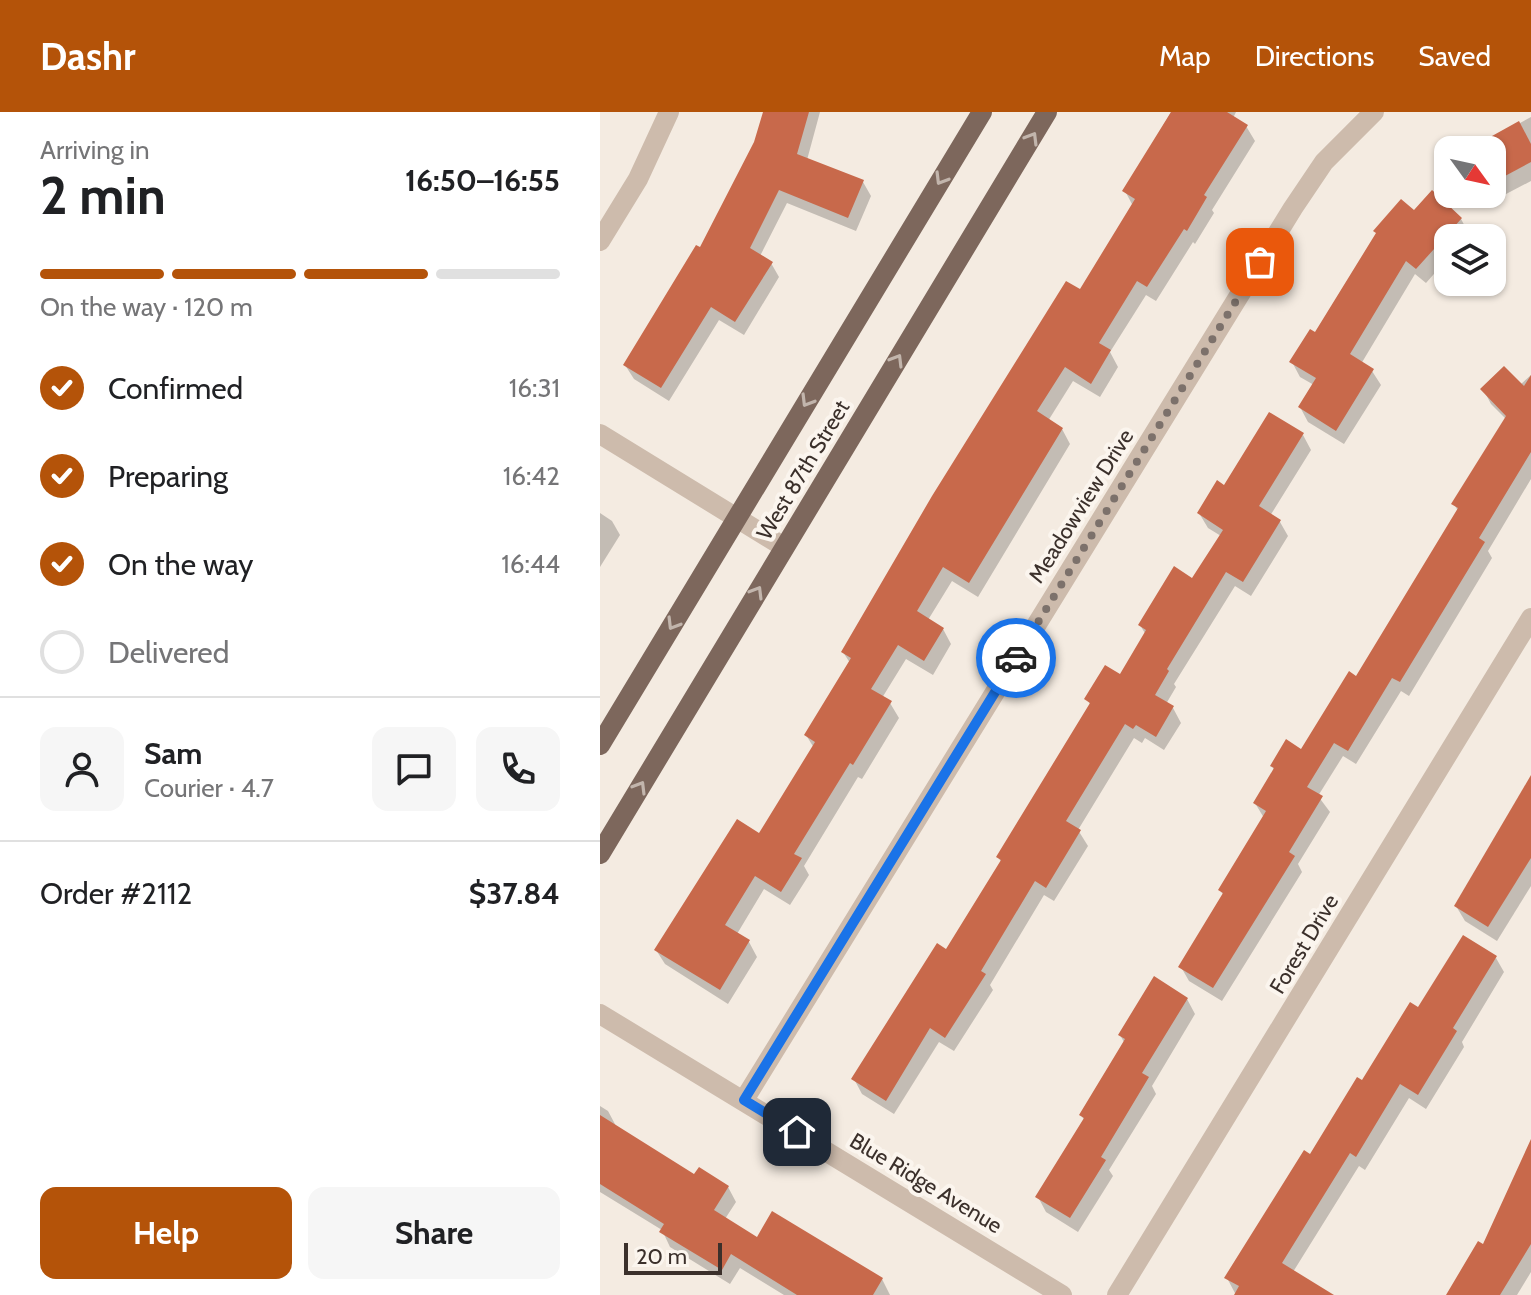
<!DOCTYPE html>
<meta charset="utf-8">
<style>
:root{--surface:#fff;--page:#f6f6f6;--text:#202124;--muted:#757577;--line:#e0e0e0;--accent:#b45309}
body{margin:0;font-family:Cabin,sans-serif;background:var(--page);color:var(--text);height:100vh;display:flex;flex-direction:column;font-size:30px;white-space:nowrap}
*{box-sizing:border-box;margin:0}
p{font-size:26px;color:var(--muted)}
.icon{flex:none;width:44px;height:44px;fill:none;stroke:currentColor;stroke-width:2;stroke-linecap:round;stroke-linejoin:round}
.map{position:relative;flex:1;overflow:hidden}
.panel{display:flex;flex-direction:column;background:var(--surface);width:600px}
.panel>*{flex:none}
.needle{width:52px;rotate:123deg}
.fabs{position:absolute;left:834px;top:24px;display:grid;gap:16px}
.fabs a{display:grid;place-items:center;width:72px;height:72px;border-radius:16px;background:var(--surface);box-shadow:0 2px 6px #0004;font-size:40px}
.scale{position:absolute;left:24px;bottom:20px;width:98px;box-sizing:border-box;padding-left:8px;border:4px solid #3b302b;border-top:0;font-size:22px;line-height:28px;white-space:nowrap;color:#3b302b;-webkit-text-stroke:6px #fbf5ee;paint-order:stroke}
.pin{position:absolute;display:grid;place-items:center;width:68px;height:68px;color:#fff;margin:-34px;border-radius:16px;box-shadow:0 4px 12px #0006}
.courier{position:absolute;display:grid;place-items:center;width:80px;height:80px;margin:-40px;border:6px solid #1a73e8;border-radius:50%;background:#fff;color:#222;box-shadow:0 2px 10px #0007}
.summary em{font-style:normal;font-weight:800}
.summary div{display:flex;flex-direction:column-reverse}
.summary{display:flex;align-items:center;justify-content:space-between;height:136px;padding:0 40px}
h1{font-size:52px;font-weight:800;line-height:60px}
.bar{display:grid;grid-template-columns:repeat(4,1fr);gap:12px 8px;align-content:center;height:96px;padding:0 40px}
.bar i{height:10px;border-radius:6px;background:var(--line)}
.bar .selected{background:var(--accent)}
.bar p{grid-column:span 4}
.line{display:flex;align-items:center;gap:20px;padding:0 40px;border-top:2px solid var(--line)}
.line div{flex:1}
.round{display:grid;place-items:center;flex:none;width:84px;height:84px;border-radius:16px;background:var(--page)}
ol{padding:0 40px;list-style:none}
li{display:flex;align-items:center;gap:24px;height:88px}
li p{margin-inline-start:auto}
li .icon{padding:8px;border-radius:50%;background:var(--accent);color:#fff;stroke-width:4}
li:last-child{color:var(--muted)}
li i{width:44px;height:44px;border:4px solid var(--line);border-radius:50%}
.cta{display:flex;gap:16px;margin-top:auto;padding:16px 40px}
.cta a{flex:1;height:92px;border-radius:16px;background:var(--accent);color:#fff;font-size:32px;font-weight:800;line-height:92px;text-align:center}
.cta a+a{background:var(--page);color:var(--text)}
header{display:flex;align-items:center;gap:48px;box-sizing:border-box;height:112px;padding:0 40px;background:var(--accent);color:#fff}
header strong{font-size:38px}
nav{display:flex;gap:44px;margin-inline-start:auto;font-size:28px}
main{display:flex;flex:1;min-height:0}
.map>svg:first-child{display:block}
.shadow{fill:#0003}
.building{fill:#c8694b}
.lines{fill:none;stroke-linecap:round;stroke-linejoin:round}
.minor{stroke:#cdbbac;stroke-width:20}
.major{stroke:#7d675c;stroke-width:20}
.oneway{stroke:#c2b5ac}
.done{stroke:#7c716b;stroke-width:8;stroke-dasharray:0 14.4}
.route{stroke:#1a73e8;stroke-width:10}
.labels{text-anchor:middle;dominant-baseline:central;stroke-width:8;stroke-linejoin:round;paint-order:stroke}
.street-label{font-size:22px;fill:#3b302b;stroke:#fbf5ee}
</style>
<header>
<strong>Dashr</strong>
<nav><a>Map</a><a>Directions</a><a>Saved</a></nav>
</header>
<main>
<section class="panel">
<div class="summary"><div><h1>2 min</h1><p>Arriving in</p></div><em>16:50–16:55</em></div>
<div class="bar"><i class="selected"></i><i class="selected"></i><i class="selected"></i><i></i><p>On the way · 120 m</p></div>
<ol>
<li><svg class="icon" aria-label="check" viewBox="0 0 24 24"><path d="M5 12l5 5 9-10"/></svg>Confirmed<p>16:31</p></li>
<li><svg class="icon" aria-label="check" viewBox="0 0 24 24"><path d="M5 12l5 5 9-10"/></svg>Preparing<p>16:42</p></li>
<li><svg class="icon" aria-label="check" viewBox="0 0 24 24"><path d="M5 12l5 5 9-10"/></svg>On the way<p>16:44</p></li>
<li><i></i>Delivered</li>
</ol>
<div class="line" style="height:144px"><a class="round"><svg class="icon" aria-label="person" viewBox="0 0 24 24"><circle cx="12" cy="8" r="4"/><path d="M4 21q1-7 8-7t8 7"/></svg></a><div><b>Sam</b><p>Courier · 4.7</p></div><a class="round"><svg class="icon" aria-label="chat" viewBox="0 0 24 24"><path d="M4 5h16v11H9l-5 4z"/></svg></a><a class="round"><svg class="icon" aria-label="phone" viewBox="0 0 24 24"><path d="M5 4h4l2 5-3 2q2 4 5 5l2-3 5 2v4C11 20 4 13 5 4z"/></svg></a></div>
<div class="line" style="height:104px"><div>Order #2112</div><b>$37.84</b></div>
<div class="cta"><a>Help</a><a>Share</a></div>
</section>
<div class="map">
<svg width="931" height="1183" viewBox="0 0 931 1183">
<rect width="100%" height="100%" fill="#f4ebe1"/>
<!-- shadow -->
<g class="shadow">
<polygon points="165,0 220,0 207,48 263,70 271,84 256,119 187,91 160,144 171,151 179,165 144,223 119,208 69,289 34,267 25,253 101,138 156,31"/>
<polygon points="571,0 636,0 633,6 646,14 655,29 612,98 614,101 595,132 593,130 556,189 546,183 510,240 518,255 500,285 473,269 448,309 462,317 470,332 378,485 352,469 328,508 343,517 351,532 333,563 306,547 282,586 290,591 299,606 262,667 258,665 204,754 209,763 190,793 164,777 137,822 149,830 157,845 128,892 65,852 56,838 160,723 214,636 206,623 250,551 243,540 480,180 533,94 525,79"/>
<polygon points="931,5 931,69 889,91 884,82 892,82 892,38 871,38"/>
<polygon points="814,101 861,107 869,122 865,126 848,126 848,146 826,171 815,162 761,252 772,259 781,273 744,332 708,310 700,295 714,273 700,265 692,250"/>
<polygon points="931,263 931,367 888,439 892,446 809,584 801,579 756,652 743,644 718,684 730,700 698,752 702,760 622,889 589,869 581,855 624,784 620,778 664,706 655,691 674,658 672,654 702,639 757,566 858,399 854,392 906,307 891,292 883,277 920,273"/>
<polygon points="703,323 711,338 670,404 680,410 688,424 651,484 635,474 574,572 576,575 566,592 573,596 581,611 564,638 545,626 542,631 534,626 478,718 488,734 454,789 444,783 390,873 393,878 354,939 339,930 294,1002 262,982 254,967 347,840 402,751 398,745 491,594 487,587 520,565 546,523 540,513 593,469 621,424 608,416 599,401 625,375"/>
<polygon points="0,401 12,409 20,423 0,455"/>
<polygon points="931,667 931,774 897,829 865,809 856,794"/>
<polygon points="896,846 904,860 862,930 864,935 826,997 809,986 765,1058 759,1054 693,1160 719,1183 636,1183 627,1166 762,970 819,898"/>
<polygon points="587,887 595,902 552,974 556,982 509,1058 513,1064 478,1120 446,1100 438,1085 485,1009 481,1003 525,932 520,923"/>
<polygon points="0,994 8,999 16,1014 95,1064 128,1075 136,1090 125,1107 157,1127 282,1167 290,1183 184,1183 140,1156 130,1172 70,1135 62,1118 0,1080"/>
<polygon points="931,1032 931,1160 917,1183 847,1183 883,1135"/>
</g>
<!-- building -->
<g class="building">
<polygon points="163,0 209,0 197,42 264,68 248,106 179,78 150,136 173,150 135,210 111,195 61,276 23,253 96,133 100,135 154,30"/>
<polygon points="571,0 627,0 648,13 604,83 607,85 587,119 584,117 547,175 537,169 499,231 511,238 491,272 465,255 437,299 463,316 369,471 343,455 317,499 344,516 324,549 298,533 271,577 292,589 253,653 250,651 194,742 202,746 181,780 155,764 125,813 150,828 120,878 54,838 137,707 159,721 215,630 204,623 251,546 241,540 332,384 466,169 480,177 535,87 522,79"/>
<polygon points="919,9 931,32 931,50 892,71 892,24"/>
<polygon points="832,78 862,106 816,157 806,149 750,242 774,257 736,319 698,295 716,266 689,250 710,217 715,220 776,121 773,119 801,87 814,98"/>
<polygon points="904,254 924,274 931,263 931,340 879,426 885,430 800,570 792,566 748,639 734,631 707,675 723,684 689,740 695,744 613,876 578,855 623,781 618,778 666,699 653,691 674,656 670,654 686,627 701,637 749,559 756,564 858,396 851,392 906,304 880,277"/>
<polygon points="669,300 704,321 659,394 681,408 643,470 626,460 567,557 569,559 555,583 574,594 556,625 536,613 533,617 525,612 466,709 481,718 446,776 435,769 381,859 386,862 345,926 330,916 286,989 251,967 337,831 346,837 401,748 396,745 490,591 484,587 505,553 520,562 546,518 538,513 574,454 592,466 623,418 597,401 617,368 624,373"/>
<polygon points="931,663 931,746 888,815 854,794"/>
<polygon points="863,823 897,844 853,916 857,919 818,983 800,972 756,1045 750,1041 682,1151 734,1183 634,1183 639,1174 624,1166 704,1038 710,1042 757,965 762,968 810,890 818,895"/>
<polygon points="554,864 588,886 542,961 549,965 501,1045 506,1048 470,1106 435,1085 484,1006 479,1003 525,927 518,923"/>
<polygon points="0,1003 94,1062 99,1055 129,1074 114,1098 157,1125 172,1099 283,1166 273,1183 197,1183 131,1142 122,1158 59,1120 64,1112 0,1072"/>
<polygon points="931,1027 931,1132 900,1183 846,1183 878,1129 883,1132"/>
</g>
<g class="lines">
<!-- minor -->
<g class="minor">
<polyline points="0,129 38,67 69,0"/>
<polyline points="0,322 184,435"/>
<polyline points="0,902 462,1183"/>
<polyline points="144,988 693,96 724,50 774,0"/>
<polyline points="517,1183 931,506"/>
</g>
<!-- major -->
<g class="major">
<polyline points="0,633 382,0"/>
<polyline points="0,742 447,0"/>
</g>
</g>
<!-- one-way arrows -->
<defs><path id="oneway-chevron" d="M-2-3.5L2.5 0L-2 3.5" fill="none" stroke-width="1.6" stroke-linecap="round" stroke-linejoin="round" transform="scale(2)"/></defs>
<g class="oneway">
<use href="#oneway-chevron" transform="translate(432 26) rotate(-59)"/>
<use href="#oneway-chevron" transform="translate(341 67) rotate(121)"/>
<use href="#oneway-chevron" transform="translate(297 248) rotate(-59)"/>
<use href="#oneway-chevron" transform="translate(207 289) rotate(121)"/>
<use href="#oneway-chevron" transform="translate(157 480) rotate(-59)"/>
<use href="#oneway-chevron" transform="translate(73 512) rotate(121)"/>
<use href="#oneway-chevron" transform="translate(40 675) rotate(-59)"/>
</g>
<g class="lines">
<!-- done -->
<polyline class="done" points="416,546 660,150"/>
<!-- route -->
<polyline class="route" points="197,1020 144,988 416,546"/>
</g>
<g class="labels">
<!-- street labels -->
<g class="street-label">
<text transform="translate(203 358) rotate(-59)">West 87th Street</text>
<text transform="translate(481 394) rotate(-58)">Meadowview Drive</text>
<text transform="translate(704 832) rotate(-59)">Forest Drive</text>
<text transform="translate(326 1071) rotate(31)">Blue Ridge Avenue</text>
</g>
</g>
</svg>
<div class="fabs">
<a><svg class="needle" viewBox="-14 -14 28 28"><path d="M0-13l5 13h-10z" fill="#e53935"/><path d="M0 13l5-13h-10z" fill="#757577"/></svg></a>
<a><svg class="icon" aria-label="layers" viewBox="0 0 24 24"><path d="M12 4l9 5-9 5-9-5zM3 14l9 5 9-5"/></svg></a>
</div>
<div class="scale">20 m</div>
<div class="pin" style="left:660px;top:150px;background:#ea580c"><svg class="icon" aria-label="bag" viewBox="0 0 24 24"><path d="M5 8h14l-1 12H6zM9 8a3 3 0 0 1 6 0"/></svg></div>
<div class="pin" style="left:197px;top:1020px;background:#1f2937"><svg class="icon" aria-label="home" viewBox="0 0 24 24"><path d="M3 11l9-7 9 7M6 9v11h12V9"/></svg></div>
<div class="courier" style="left:416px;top:546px"><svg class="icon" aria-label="car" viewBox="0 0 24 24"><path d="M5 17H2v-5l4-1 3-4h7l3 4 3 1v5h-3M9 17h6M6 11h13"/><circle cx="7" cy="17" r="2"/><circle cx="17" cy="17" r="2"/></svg></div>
</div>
</main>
